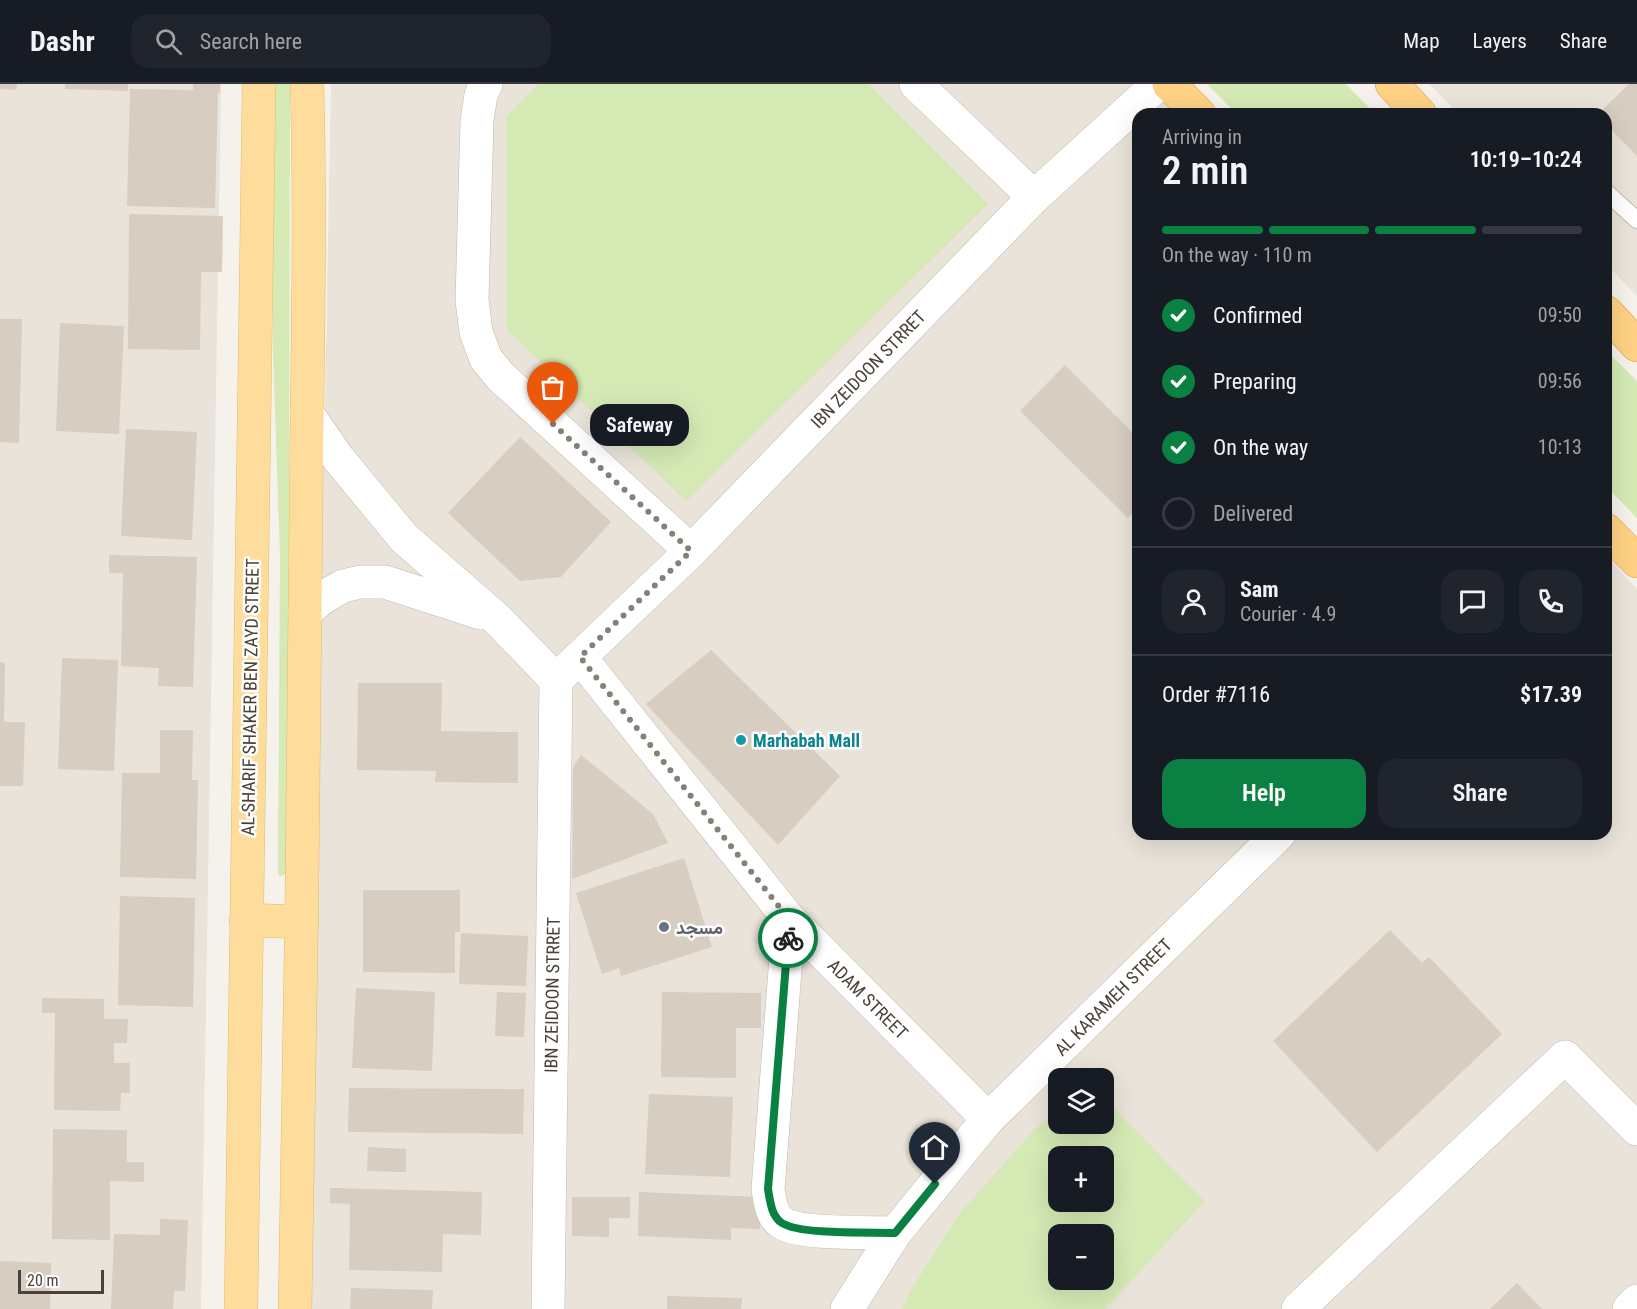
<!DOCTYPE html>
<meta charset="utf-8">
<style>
:root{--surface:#171b24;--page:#20242c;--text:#f1f3f6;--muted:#9ea1a6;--line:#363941;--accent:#0b8043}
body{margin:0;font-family:"Roboto Condensed",Vazirmatn,sans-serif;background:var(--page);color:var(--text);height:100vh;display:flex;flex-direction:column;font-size:22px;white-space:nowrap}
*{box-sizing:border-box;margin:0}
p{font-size:20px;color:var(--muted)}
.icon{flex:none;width:33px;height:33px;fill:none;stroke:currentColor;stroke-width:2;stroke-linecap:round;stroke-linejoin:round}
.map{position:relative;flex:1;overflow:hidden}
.drawer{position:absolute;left:1132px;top:24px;width:480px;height:732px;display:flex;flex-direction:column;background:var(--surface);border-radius:18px;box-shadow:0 6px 24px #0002}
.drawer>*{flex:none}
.controls{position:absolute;left:1048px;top:984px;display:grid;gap:12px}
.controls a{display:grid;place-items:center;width:66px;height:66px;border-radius:12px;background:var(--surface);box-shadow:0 6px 24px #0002;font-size:30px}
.scale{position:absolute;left:18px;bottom:15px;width:86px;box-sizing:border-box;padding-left:6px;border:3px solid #4a4238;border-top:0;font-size:16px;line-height:21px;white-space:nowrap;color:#4a4238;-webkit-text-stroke:4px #fff;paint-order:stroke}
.pin{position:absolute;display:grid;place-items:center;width:51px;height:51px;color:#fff;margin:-62px -26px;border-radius:50% 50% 50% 0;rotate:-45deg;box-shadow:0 0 6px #0007}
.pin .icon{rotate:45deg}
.courier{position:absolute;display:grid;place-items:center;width:60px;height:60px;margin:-30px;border:4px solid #0b8043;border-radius:50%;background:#fff;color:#222;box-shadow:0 2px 8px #0007}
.bubble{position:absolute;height:42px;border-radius:18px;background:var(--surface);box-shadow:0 6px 24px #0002;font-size:20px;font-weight:600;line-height:42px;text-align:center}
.head em{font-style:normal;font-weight:600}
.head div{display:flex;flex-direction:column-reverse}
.head{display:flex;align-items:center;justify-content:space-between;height:102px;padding:0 30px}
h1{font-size:39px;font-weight:600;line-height:45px}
.bar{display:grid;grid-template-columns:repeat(4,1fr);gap:9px 6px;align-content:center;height:72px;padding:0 30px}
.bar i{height:8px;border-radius:4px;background:var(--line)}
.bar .active{background:var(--accent)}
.bar p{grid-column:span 4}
.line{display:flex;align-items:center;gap:15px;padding:0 30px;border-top:2px solid var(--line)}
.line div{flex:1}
.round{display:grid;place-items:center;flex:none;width:63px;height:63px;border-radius:18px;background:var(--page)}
ol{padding:0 30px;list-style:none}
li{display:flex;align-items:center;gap:18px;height:66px}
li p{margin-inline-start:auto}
li .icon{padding:6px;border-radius:50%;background:var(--accent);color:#fff;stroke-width:4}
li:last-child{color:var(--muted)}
li i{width:33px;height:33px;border:3px solid var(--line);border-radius:50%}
.cta{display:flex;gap:12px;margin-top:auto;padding:12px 30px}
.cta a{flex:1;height:69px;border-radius:18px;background:var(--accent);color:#fff;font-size:24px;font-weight:600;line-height:69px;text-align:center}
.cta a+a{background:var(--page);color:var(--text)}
header{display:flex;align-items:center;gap:36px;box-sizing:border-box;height:84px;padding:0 30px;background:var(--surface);border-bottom:2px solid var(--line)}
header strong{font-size:28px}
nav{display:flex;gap:33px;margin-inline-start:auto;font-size:21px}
.search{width:420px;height:54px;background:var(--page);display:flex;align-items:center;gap:15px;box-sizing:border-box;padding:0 21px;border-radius:18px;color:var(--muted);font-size:22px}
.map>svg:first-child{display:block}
.residential{fill:#e9e3d9;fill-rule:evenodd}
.green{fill:#d4e9b4;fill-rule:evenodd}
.building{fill:#d7cdc0}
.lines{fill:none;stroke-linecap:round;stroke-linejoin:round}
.service-casing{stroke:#c1b9ad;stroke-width:18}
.minor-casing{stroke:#c1b9ad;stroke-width:34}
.primary-casing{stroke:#e5b96a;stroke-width:34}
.trunk-casing{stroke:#de993c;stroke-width:34}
.service{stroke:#fff;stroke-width:16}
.minor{stroke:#fff;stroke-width:33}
.primary{stroke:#fedc9b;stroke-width:33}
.trunk{stroke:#fed184;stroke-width:33}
.done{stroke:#868077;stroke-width:6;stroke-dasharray:0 10.8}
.route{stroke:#0b8043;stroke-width:8}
.culture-dot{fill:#0f9aa8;stroke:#fff;stroke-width:2}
.worship-dot{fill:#6b7280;stroke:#fff;stroke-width:2}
.labels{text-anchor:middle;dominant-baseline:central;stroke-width:5;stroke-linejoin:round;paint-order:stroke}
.street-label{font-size:18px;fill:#4a4238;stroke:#fff}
.culture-label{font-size:18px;font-weight:bold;fill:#0d838f;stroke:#fff;text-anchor:start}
.worship-label{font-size:18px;font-weight:bold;fill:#5b616d;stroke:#fff;text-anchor:start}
</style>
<header>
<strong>Dashr</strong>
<div class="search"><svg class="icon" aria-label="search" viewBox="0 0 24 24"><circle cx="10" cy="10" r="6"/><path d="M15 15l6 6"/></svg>Search here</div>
<nav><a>Map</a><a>Layers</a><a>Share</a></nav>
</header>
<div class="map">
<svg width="1637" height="1225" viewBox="0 0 1637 1225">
<rect width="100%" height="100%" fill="#f5f2eb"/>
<!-- residential -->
<g class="residential">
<polygon points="0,0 221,0 201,1225 0,1225"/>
<path d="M 331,0 L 1150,0 L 1179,30 L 1138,30 L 1138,750 L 1606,750 L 1607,473 L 1637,505 L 1637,1225 L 308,1225 ZM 1059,994 L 1104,994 L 1104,1040 L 1059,1040 ZM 1059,1072 L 1104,1072 L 1104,1118 L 1059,1118 ZM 1059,1150 L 1104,1150 L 1104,1196 L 1059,1196 Z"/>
<polygon points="1429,0 1637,0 1637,212 1607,181 1606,30 1459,30"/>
</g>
<!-- green -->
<g class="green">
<polygon points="273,0 290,0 288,789 280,792 278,790 280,471 273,269"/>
<polygon points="539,0 868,0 988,120 686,417 506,245 506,33"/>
<polygon points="1207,0 1346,0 1375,30 1237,30"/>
<polygon points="1606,266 1637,297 1637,434 1607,403"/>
<path d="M 1104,1014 L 1205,1117 L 1105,1225 L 903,1225 L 908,1211 L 960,1129 L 1035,1045 L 1059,1025 L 1059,1040 L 1104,1040 ZM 1104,1072 L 1104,1118 L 1059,1118 L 1059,1072 ZM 1104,1150 L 1104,1196 L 1059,1196 L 1059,1150 Z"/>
</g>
<!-- building -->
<g class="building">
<polygon points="0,0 17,0 16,6 0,5"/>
<polygon points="65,0 128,0 128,7 65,5"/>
<polygon points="193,0 220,0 220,9 218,9 215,124 127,122 130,5 193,6"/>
<polygon points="1629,0 1637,0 1637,72 1606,40 1606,30 1598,30"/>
<polygon points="129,130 223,132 222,188 201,188 200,266 128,265"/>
<polygon points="0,235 22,235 19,359 0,358"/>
<polygon points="60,239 124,242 119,350 56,347"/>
<polygon points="1065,281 1138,354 1138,423 1128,434 1020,327"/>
<polygon points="126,345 197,348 192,456 121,452"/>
<polygon points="520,353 611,438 561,493 520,497 448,429"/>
<polygon points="109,471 197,473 193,603 158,602 159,584 121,582 123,489 109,489"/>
<polygon points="711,566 840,692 778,761 646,620"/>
<polygon points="62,574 118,576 114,687 58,685"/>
<polygon points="0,578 5,579 4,638 25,638 23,702 0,702"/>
<polygon points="358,599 442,599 441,647 518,648 518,699 435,698 436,687 357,686"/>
<polygon points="160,646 193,646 192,696 198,696 196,795 120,793 122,689 160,689"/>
<polygon points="581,671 653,730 668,759 572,795 573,683"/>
<polygon points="684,774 712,863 621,892 619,884 602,890 576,809"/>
<polygon points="363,806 460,806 460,848 455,848 455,889 363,888"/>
<polygon points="120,812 195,814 193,923 118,921"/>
<polygon points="1390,846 1422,879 1429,873 1502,950 1377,1068 1273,957"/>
<polygon points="461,849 528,852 526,902 459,900"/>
<polygon points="356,904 435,908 432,987 352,984"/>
<polygon points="497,908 526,909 524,953 495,952"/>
<polygon points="662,908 761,909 761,944 736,944 736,994 661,993"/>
<polygon points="42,914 104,915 104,935 128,935 127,959 114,959 114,979 130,979 130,1009 121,1009 120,1027 54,1026 55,929 42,929"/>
<polygon points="349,1004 524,1005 523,1050 348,1048"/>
<polygon points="649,1010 733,1013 730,1093 645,1090"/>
<polygon points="53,1045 127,1046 127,1078 144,1078 144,1098 110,1097 110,1156 52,1155"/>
<polygon points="368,1063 406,1065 406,1088 367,1087"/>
<polygon points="330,1104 482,1108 481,1151 443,1150 442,1188 349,1186 350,1120 330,1119"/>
<polygon points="639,1108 761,1113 760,1145 731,1144 731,1156 638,1152"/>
<polygon points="572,1113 630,1113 630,1134 609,1134 609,1153 572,1152"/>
<polygon points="160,1135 188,1136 185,1207 174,1207 173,1225 111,1225 114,1150 160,1151"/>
<polygon points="0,1177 51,1179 50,1225 0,1225"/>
<polygon points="1517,1199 1542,1225 1490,1225"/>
<polygon points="351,1204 433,1206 432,1225 350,1225"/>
<polygon points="667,1212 742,1214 741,1225 667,1225"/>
</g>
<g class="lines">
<!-- service casing -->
<g class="service-casing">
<polyline id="service" points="1606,108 1637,136"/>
</g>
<!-- minor casing -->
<g class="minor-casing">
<g id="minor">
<polyline points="486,0 481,11 477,36 472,216 476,248 486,275 501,293 691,467"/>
<polyline points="916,0 1034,113"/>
<polyline points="307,329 338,374 404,454 497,535 556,596 580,573 789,835 988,1035"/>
<polyline points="305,529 322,514 343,502 360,498 385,498 481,529"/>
<polyline points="580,573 691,467 1034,113 1158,0"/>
<path d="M 789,835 L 768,1105 C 770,1117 771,1132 782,1139 C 800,1151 871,1148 895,1149"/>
<polyline points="548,1225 556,596"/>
<polyline points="847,1225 895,1149 988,1035 1279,750"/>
<polyline points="1298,1225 1565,973 1637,1045"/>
<polyline points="1629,1225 1637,1217"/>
</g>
</g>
<!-- primary casing -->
<g class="primary-casing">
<g id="primary">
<polyline points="246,836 302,838"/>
<polyline points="241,1225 259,0"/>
<path d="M 295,1225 C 300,960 304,696 306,431 C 307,287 311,143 307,0"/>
</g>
</g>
<!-- trunk casing -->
<g class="trunk-casing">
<g id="trunk">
<polyline points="1169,0 1199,30"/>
<polyline points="1392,0 1420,30"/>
<polyline points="1606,228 1637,261"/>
<polyline points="1606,446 1637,477"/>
</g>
</g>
<!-- service -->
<use href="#service" class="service"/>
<!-- minor -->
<use href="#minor" class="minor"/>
<!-- primary -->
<use href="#primary" class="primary"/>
<!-- trunk -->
<use href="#trunk" class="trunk"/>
</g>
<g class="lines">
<!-- done -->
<polyline class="done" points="553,340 691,467 580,573 789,835 788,854"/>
<!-- route -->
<path class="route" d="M 788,854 L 768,1105 C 770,1116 771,1132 782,1139 C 800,1151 871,1148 895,1149 L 935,1100"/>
</g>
<!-- markers -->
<circle class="culture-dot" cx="741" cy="656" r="6"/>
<circle class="worship-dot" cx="664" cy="843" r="6"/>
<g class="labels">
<!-- street labels -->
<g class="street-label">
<text transform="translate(868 285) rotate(-46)">IBN ZEIDOON STRRET</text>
<text transform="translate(250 613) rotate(-89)">AL-SHARIF SHAKER BEN ZAYD STREET</text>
<text transform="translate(552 911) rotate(-89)">IBN ZEIDOON STRRET</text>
<text transform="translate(1113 913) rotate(-45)">AL KARAMEH STREET</text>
<text transform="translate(868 915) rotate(45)">ADAM STREET</text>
</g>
<!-- culture labels -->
<g class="culture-label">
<text x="753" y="656">Marhabah Mall</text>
</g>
<!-- worship labels -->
<g class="worship-label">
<text x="676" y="843">مسجد</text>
</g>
</g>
</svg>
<div class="controls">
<a><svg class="icon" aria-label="layers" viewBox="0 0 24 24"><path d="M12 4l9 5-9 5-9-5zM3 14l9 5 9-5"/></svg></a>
<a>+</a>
<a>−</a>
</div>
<div class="scale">20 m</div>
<div class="pin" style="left:553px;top:340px;background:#ea580c"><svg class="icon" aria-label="bag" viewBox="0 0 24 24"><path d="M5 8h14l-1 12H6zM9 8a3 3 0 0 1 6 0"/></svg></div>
<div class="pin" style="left:935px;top:1100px;background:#1f2937"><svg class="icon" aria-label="home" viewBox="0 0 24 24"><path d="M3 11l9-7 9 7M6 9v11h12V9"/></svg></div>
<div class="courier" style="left:788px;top:854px"><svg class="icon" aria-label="bike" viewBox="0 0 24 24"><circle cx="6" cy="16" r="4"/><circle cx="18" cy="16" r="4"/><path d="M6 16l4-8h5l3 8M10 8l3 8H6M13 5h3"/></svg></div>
<div class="bubble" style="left:590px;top:320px;width:99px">Safeway</div>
<section class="drawer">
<div class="head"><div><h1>2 min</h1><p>Arriving in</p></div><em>10:19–10:24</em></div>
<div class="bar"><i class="active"></i><i class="active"></i><i class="active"></i><i></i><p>On the way · 110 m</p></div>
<ol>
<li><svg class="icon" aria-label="check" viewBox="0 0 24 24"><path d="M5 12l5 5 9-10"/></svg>Confirmed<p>09:50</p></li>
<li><svg class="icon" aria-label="check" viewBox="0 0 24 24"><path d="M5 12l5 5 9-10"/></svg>Preparing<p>09:56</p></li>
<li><svg class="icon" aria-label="check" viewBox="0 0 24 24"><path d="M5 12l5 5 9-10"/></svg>On the way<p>10:13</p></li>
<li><i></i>Delivered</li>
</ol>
<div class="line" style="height:108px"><a class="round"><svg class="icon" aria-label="person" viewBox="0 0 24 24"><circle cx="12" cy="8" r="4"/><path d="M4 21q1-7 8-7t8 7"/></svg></a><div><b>Sam</b><p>Courier · 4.9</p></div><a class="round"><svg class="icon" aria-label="chat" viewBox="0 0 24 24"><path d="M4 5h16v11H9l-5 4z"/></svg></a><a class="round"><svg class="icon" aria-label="phone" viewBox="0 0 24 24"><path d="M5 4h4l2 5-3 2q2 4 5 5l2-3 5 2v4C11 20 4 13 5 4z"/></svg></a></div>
<div class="line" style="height:78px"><div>Order #7116</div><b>$17.39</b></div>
<div class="cta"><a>Help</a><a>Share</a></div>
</section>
</div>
